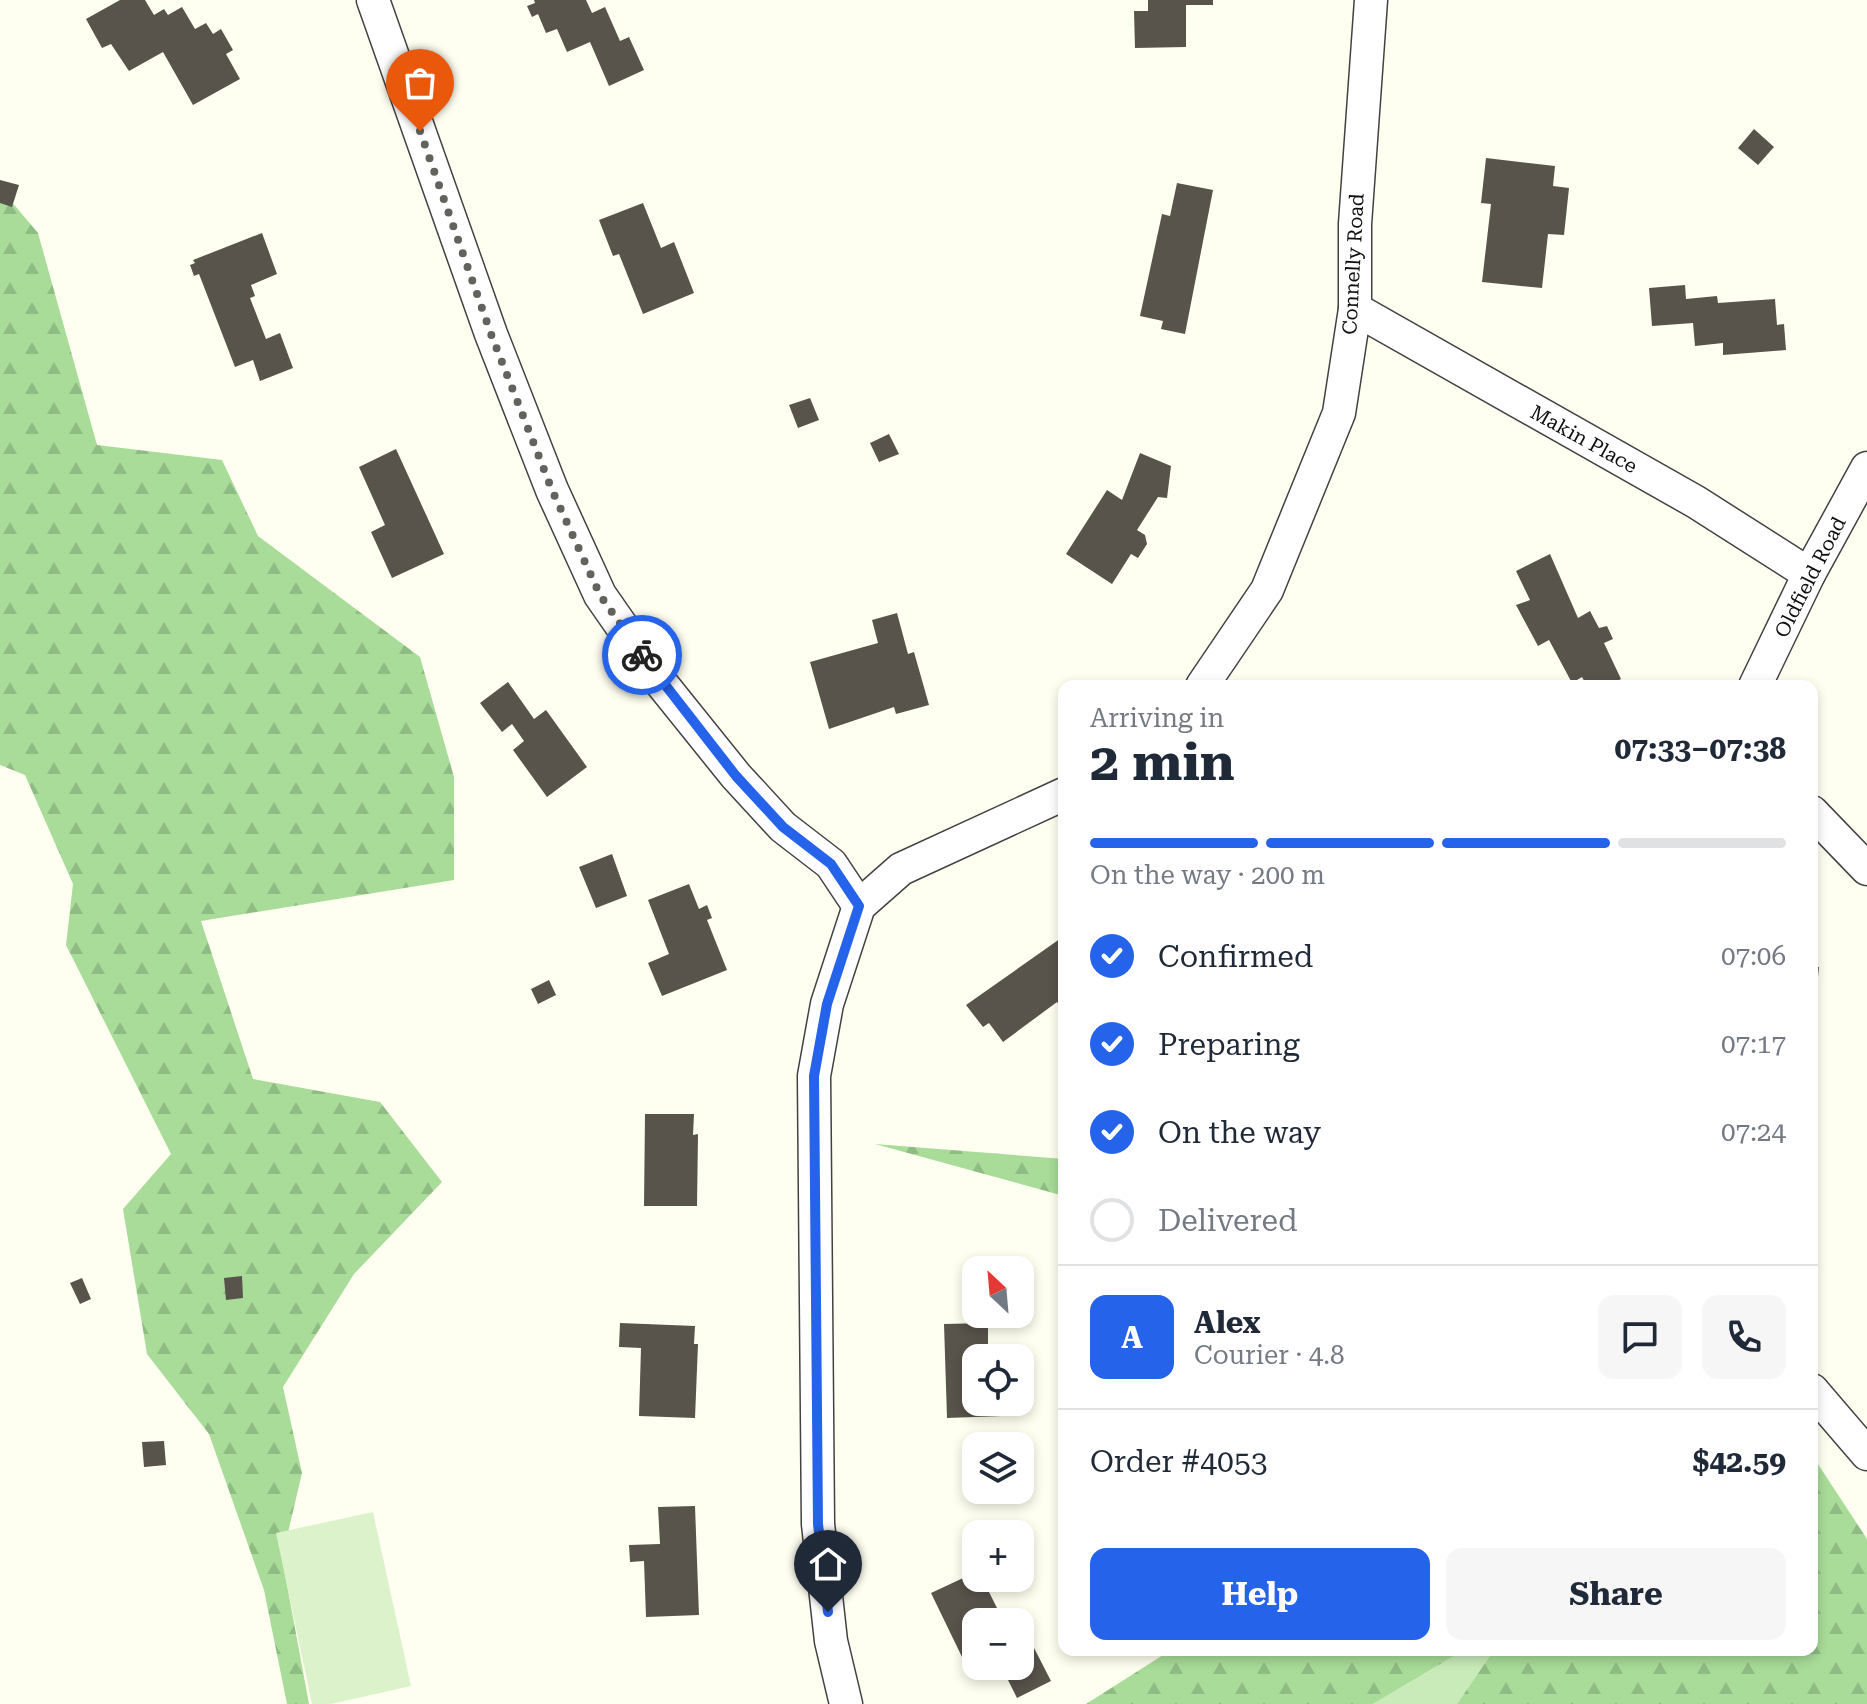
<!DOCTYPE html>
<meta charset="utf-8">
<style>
:root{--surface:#fff;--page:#f6f6f7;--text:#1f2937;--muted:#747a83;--line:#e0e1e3;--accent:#2563eb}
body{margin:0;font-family:"Roboto Serif",serif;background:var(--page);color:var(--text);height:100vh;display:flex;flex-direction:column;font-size:30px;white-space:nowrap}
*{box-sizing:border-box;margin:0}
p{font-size:26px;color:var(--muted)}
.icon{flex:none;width:44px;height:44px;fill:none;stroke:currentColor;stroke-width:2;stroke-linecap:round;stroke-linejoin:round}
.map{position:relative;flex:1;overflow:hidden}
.side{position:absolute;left:1058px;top:680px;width:760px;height:976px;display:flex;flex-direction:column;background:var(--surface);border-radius:16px;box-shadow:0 4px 12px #0003}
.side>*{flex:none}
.needle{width:52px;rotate:334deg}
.tools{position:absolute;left:962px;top:1256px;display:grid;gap:16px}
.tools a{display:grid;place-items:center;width:72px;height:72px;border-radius:16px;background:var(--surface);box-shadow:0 4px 12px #0003;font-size:40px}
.pin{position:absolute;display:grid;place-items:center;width:68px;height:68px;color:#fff;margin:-82px -34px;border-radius:50% 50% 50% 0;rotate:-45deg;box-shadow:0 0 8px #0007}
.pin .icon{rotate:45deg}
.courier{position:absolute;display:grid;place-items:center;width:80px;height:80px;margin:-40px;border:6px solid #2563eb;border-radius:50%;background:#fff;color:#222;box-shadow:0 2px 10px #0007}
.summary em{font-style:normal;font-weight:700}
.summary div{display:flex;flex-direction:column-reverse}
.summary{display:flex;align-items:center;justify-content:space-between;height:136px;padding:0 32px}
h1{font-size:52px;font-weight:700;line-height:60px}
.bar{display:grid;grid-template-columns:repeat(4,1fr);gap:12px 8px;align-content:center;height:96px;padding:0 32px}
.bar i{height:10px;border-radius:6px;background:var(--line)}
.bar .on{background:var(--accent)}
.bar p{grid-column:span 4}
.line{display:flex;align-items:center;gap:20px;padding:0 32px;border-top:2px solid var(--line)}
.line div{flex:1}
.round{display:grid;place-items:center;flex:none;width:84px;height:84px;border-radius:16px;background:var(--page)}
ol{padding:0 32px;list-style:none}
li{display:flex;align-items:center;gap:24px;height:88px}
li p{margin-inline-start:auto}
li .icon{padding:8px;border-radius:50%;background:var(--accent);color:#fff;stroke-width:4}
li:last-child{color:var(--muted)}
li i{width:44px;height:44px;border:4px solid var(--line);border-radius:50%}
.action{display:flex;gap:16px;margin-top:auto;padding:16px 32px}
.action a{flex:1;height:92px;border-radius:16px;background:var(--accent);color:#fff;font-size:32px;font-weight:700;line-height:92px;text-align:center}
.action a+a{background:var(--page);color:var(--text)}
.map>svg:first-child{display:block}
.grass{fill:#c8ebb9}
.forest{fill:url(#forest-firs)}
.pitch{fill:#dcf2cb}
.building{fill:#58534b}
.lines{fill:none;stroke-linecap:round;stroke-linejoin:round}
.minor-casing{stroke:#424242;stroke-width:35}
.minor{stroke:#fff;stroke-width:32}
.done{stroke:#63635e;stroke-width:8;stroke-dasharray:0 14.4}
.route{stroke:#2563eb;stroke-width:10}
.labels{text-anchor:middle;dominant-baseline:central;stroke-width:8;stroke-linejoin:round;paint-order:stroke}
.street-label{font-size:20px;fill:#0f0f0f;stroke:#fff}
</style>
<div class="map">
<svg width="1867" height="1704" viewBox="0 0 1867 1704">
<defs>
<pattern id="forest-firs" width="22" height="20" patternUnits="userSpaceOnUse" patternTransform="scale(2)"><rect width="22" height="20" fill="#a8dc98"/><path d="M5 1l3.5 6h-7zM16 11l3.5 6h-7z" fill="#8fbc82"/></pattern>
</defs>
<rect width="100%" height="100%" fill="#fffff1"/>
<!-- grass -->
<polygon class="grass" points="1464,1650 1494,1650 1457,1704 1373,1704"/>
<!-- forest -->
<g class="forest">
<polygon points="0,188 38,233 97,445 222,460 258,536 420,657 454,777 454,880 201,921 253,1079 380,1102 442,1182 354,1274 283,1387 302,1473 282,1558 309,1704 287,1704 264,1590 209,1434 147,1354 123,1209 171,1154 66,945 73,884 25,775 0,765"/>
<polygon points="875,1144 1064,1159 1064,1196"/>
<polygon points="1812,1455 1867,1539 1867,1704 1457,1704 1494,1650 1812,1650"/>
<polygon points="1171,1650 1464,1650 1373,1704 1086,1704"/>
</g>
<!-- pitch -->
<polygon class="pitch" points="373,1512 411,1686 331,1704 312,1704 276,1533"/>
<!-- building -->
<g class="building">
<polygon points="120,0 145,0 154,15 164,9 168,15 182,7 195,29 206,23 213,34 221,29 233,50 226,54 240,79 193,105 163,52 129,71 111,44 102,48 86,19"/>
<polygon points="534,0 586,0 592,13 605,7 620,41 629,37 644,70 609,86 590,42 567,52 557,29 546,33 538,14 532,17 527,6 535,3"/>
<polygon points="1148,0 1213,0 1213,5 1186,5 1186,47 1135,48 1134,11 1148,11"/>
<polygon points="1754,129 1774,147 1758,165 1738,148"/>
<polygon points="1486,158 1555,166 1553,186 1569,188 1564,235 1548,234 1542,288 1482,282 1491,204 1481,203"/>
<polygon points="0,180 19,185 12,207 0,203"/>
<polygon points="1177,183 1213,190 1185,334 1161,329 1163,321 1140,316 1162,214 1170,216"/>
<polygon points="643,203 661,248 674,242 694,293 643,314 619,254 613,256 599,220"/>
<polygon points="262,233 277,274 251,285 255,296 250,298 266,339 280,333 293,368 260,381 253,360 235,367 199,274 194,276 190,265 195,263 193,260"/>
<polygon points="1685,285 1686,299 1717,296 1718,303 1775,299 1777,325 1784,324 1786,350 1723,355 1723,343 1695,346 1693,323 1652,326 1649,288"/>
<polygon points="810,398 819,420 798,428 789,405"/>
<polygon points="889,434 899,454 879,462 870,443"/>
<polygon points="396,449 444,554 392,578 371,532 385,525 359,467"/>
<polygon points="1140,453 1171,466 1167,498 1158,497 1137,530 1145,535 1147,544 1138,558 1131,554 1112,584 1066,554 1107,490 1122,500"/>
<polygon points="1550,554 1578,618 1590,611 1599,628 1607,626 1613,639 1604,643 1621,679 1608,686 1587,686 1582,677 1572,683 1549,640 1538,646 1516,605 1530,600 1516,571"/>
<polygon points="897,613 908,654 914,652 929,705 896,714 894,707 829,729 810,662 878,643 872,620"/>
<polygon points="508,682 534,719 546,710 587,767 547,797 513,750 524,741 512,724 502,732 480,703"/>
<polygon points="612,854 627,896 596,908 579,867"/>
<polygon points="689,884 699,909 707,905 712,918 707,920 727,970 662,996 648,963 669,954 648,900"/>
<polygon points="1064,936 1064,1012 1057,1002 1003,1042 989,1023 983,1027 966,1005"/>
<polygon points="1812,966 1819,967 1814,1017 1812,1017"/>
<polygon points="549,980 556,995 538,1004 531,989"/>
<polygon points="645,1114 694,1114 693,1135 698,1134 697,1206 644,1206"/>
<polygon points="242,1276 243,1298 226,1300 224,1278"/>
<polygon points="82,1278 91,1299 80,1304 70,1283"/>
<polygon points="620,1323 695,1326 694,1344 698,1344 695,1418 639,1416 641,1348 619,1347"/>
<polygon points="988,1323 988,1352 1001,1352 1001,1358 976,1358 976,1402 1002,1402 1002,1416 947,1418 944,1324"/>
<polygon points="164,1441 166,1465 144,1467 142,1442"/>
<polygon points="695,1506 699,1615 646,1617 644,1561 630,1562 629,1545 660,1544 658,1507"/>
<polygon points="976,1572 976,1578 982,1578 1004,1622 976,1622 976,1653 963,1659 931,1593"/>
<polygon points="1032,1644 1051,1681 1017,1698 1001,1666 1020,1666 1020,1650"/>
</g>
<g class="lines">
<!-- minor casing -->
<g class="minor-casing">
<g id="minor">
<polyline points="373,0 491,334 552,490 600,595 662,684 736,776 783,827 831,864 859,906"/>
<polyline points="1355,309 1696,502 1809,574"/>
<polyline points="1202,686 1267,590 1339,413 1355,309 1355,224 1371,0"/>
<polyline points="1755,686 1809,574 1867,468"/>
<polyline points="1812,812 1867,869"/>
<polyline points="1812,1390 1867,1454"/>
<polyline points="846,1704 831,1641 818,1524 814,1076 827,1004 859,906 901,869 1064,794"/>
</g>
</g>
<!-- minor -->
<use href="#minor" class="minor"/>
</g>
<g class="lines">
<!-- done -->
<polyline class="done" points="420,131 491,334 552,490 600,595 642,655"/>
<!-- route -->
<polyline class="route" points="642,655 736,776 783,827 831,864 859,906 827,1004 814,1076 818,1524 828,1612"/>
</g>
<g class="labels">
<!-- street labels -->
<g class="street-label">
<text transform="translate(1353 264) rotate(-87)">Connelly Road</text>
<text transform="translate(1584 439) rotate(29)">Makin Place</text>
<text transform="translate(1810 577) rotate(-63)">Oldfield Road</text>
</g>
</g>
</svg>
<div class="tools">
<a><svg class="needle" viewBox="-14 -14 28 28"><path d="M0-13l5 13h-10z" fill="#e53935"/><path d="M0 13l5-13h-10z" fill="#747a83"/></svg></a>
<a><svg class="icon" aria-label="locate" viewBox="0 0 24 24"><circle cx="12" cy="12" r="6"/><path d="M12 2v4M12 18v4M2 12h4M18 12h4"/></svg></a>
<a><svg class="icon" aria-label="layers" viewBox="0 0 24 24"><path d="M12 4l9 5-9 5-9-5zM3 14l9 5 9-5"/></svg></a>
<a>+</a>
<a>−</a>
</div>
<div class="pin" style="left:420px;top:131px;background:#ea580c"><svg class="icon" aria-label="bag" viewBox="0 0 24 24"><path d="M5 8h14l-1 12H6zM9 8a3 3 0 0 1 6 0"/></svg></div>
<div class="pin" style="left:828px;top:1612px;background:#1f2937"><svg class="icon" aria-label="home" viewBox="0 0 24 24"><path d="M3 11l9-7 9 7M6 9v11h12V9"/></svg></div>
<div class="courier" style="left:642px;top:655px"><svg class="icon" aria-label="bike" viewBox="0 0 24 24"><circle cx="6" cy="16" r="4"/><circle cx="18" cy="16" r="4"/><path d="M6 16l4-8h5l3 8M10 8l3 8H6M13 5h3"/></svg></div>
<section class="side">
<div class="summary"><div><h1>2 min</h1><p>Arriving in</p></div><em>07:33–07:38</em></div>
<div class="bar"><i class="on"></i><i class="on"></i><i class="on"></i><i></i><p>On the way · 200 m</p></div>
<ol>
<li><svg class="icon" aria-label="check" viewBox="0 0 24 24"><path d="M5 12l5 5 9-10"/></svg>Confirmed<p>07:06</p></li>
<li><svg class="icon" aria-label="check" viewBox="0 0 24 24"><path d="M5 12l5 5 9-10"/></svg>Preparing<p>07:17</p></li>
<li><svg class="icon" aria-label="check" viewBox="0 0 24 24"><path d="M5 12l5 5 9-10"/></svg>On the way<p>07:24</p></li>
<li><i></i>Delivered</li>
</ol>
<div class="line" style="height:144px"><b class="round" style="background:var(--accent);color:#fff">A</b><div><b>Alex</b><p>Courier · 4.8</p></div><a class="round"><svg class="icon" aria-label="chat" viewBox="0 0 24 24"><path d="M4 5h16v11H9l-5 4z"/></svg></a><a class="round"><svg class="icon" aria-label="phone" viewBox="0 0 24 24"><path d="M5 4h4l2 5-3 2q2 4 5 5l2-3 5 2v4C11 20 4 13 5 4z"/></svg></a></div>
<div class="line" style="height:104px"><div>Order #4053</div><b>$42.59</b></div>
<div class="action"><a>Help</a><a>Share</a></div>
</section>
</div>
